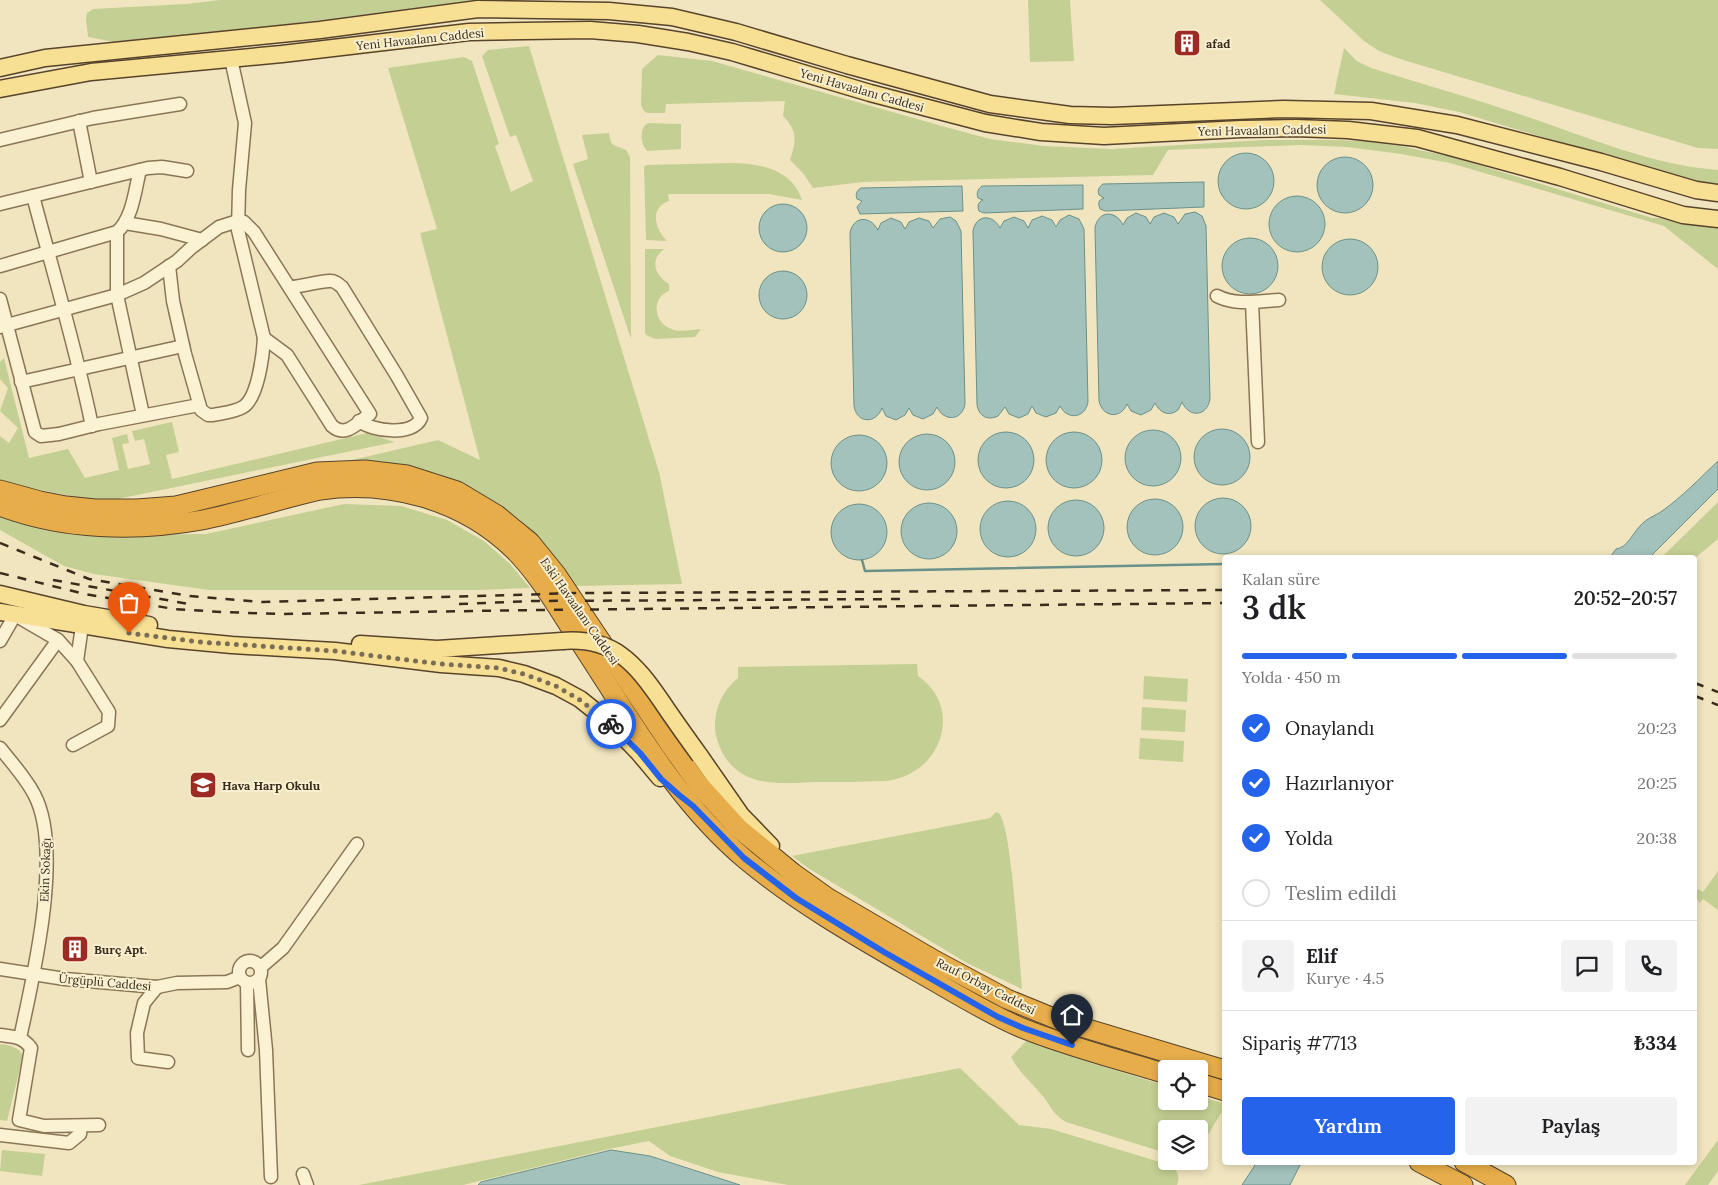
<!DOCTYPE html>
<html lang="tr">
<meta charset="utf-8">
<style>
:root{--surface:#fff;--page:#f2f2f2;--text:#202124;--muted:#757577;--line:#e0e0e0;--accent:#2563eb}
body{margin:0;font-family:Lora,serif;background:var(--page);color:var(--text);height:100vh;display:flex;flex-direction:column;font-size:19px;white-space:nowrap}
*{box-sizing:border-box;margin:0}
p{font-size:16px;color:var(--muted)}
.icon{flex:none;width:28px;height:28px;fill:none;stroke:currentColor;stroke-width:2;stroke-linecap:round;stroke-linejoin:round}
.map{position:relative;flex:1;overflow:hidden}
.sheet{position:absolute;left:1222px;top:555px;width:475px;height:610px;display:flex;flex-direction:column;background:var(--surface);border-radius:5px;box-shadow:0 2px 8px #0003}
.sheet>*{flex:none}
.buttons{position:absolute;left:1158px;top:1060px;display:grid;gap:10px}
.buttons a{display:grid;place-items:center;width:50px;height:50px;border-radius:5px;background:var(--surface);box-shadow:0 2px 8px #0003;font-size:25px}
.pin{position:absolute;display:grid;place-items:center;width:42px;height:42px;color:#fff;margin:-51px -21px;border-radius:50% 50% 50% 0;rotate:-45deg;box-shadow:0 0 5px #0007}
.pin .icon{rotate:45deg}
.courier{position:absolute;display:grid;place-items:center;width:50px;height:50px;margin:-25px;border:4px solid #2563eb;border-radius:50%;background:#fff;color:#222;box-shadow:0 1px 6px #0007}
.headline em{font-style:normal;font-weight:600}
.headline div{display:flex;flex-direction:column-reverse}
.headline{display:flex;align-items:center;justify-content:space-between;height:85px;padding:0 20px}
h1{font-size:32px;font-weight:600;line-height:38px}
.bar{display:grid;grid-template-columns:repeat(4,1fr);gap:8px 5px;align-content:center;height:60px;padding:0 20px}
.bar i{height:6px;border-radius:4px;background:var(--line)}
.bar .active{background:var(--accent)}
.bar p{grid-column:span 4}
.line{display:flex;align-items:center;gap:12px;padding:0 20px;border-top:1px solid var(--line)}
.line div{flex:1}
.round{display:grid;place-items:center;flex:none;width:52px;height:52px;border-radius:5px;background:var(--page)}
ol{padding:0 20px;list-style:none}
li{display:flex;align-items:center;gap:15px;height:55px}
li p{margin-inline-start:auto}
li .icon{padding:5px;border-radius:50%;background:var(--accent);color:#fff;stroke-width:4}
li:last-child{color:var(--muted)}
li i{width:28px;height:28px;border:2px solid var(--line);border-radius:50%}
.cta{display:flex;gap:10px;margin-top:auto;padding:10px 20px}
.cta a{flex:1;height:58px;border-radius:5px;background:var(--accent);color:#fff;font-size:20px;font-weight:600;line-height:58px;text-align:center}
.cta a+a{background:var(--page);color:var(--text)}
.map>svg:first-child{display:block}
.green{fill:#c4cf93}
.water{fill:#a3c2bb;stroke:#69918a}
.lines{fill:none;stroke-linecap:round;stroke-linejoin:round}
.stream{stroke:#69918a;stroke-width:2.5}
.minor-casing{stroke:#8a7656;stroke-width:15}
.major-casing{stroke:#58432b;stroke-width:19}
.highway-casing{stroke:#58432b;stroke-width:21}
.minor{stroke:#fbf2d3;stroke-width:12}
.major{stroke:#f7df94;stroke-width:16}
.highway{stroke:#e6ad4a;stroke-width:19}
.rail{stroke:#392c1c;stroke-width:2.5;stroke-dasharray:9 9;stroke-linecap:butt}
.major-bridge-casing{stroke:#58432b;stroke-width:19;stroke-linecap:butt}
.major-bridge{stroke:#f7df94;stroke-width:16}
.done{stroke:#796d55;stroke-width:5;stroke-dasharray:0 9}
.route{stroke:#2563eb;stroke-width:6}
.labels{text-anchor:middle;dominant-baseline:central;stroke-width:4;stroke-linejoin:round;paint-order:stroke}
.street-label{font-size:12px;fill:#392c1c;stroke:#f7efcf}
.poi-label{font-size:12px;font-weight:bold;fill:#392c1c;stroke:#f7efcf;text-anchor:start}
</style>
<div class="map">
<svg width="1718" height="1185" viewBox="0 0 1718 1185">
<rect width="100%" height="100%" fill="#f1e5bf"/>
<!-- green -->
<g class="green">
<polygon points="220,0 480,0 227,32 114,42 88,37 86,19 87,13 93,9 186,4"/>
<polygon points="1028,0 1070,0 1074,61 1030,62"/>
<polygon points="1320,0 1718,0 1718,149 1698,148 1400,59 1379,51 1364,41"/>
<polygon points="529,46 659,472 682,584 574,586 558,560 535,533 518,518 455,480 436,473 404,467 335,464 438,440 480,460 420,233 437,229 388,68 464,57 472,61 499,144 495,146 511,192 533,181 516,135 510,137 482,56 488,50"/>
<path d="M 1344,48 L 1357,61 L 1371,68 C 1425,85 1479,100 1531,118 C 1592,139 1653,165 1718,170 L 1718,186 L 1678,178 L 1459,112 L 1415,103 L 1334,94 Z"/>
<path d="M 658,55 L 712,61 L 949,128 L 990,139 L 1044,146 L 1112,149 L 1264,140 L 1336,140 L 1361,141 L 1400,146 L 1453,157 L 1652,218 C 1674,217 1696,224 1718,227 L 1718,269 L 1664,226 L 1450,163 L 1401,154 L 1347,147 L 1301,145 L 1168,150 L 1153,175 L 863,182 L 813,188 L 803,173 L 790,160 C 796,141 798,131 783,116 L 785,101 L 666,104 L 665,113 L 647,113 L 643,110 L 641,105 L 642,69 Z"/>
<path d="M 649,123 L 681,124 L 681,149 L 647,151 C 640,144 639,126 649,123 Z"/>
<path d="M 609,133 C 611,148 614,144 626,150 L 630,157 L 631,339 L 573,164 L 588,159 L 582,135 Z"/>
<path d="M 730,163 C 759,163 792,169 802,200 L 769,194 L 668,194 L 669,201 C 649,208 655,229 667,241 L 646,240 L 644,167 L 646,165 Z"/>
<path d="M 645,249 L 664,249 C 649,261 655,275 669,284 L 669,291 C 652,297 653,320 669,328 C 677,333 692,330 701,329 L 695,337 L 655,339 L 646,335 L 645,332 Z"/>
<polygon points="4,358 29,458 68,449 85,478 119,470 112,438 127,434 129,443 122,444 128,469 150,464 144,439 135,441 132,431 172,422 179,452 166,455 172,479 367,433 395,442 103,502 9,484 0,479 0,436 9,443 18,428 0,411 8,388 0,379 0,362"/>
<polygon points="1718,502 1718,539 1695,558 1662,557"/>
<polygon points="344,504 401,506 447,520 484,541 511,565 530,588 478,590 209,590 94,574 64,566 0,530 0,515 101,535 206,534"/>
<path d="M 917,664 L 918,676 C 965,708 941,776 885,781 C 862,782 839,782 816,782 C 784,783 746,789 725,757 C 720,749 716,739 715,729 C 714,709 722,691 738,678 L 738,667 Z"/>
<polygon points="1144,676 1188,679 1187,702 1143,699"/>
<polygon points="1142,707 1186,710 1185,732 1141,730"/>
<polygon points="1140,738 1184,741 1183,762 1139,759"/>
<path d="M 996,812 L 1000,814 C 1008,832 1009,855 1012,874 C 1016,912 1019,951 1022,989 L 967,963 L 808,868 L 792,856 L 990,818 Z"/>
<path d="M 1718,871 L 1718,910 L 1703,899 L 1700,903 C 1696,898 1694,895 1698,889 L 1703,892 Z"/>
<path d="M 1033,1040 L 1089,1062 L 1166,1086 L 1166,1101 L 1199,1101 L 1199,1096 L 1225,1104 L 1225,1113 L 1221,1113 L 1199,1150 L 1199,1129 L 1166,1129 L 1166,1153 L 1066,1122 C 1051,1113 1051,1105 1040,1093 C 1030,1081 1018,1071 1011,1057 L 1026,1041 Z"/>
<path d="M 2,1044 C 12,1046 18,1047 23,1056 L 7,1121 L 0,1120 L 0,1045 Z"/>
<path d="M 960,1068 L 1019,1125 L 1051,1129 L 1173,1166 C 1178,1172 1180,1178 1177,1185 L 788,1185 L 718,1172 L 670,1156 L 649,1141 L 609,1149 L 463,1185 L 359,1185 Z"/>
<polygon points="1718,1140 1718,1171 1708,1185 1685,1185"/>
<polygon points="2,1150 45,1154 42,1176 0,1171"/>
</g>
<!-- water -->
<g class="water">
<circle cx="1246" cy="181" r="28"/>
<circle cx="1345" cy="185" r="28"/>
<path d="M 1204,182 L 1204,207 L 1105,211 L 1100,209 C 1098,203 1098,200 1104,198 L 1099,195 C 1097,190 1099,187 1103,184 Z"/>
<path d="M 1083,185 L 1083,209 L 984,213 L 979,211 C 977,206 978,202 983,200 L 978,198 C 976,193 978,189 982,186 Z"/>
<path d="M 962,186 L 963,211 L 860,214 L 857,207 L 862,201 L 857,199 C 855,194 857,190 861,188 Z"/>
<circle cx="1297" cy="224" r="28"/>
<circle cx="783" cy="228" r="24"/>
<path d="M 1195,212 L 1202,216 L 1206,226 L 1210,399 C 1207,417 1189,418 1182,402 L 1178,410 C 1169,417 1160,413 1155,403 L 1151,410 L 1141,415 L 1131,411 L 1127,404 C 1121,419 1103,418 1099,401 L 1095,228 C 1098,210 1116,210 1123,225 L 1127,218 L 1136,213 L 1146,217 L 1150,224 L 1154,217 L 1164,213 L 1174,217 L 1178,224 L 1185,214 Z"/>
<path d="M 1069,215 L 1079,219 L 1084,229 L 1088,402 C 1085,419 1067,420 1060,406 L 1056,413 L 1046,417 L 1036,413 L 1032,406 L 1028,414 L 1019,418 L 1009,414 L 1005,407 L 998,416 C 987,421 979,416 977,405 L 973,231 C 976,214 993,214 1000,228 L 1004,221 L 1014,217 L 1024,221 L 1028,228 L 1032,220 L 1042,216 L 1052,220 L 1056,227 L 1060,220 Z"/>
<path d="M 950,217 L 956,221 L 961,231 L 965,404 C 962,421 944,422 937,407 L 933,414 L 923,419 L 913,415 L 909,408 L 905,415 L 896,420 L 886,416 L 882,408 C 876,424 857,424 854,406 L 850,233 C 853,216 870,215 878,230 L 881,223 L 891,218 L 901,222 L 905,229 L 909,222 L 919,218 L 929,221 L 933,228 L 940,219 Z"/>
<circle cx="1250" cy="266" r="28"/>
<circle cx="1350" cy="267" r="28"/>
<circle cx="783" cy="295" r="24"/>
<circle cx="1222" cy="457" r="28"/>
<circle cx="1153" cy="458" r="28"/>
<circle cx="1006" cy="460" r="28"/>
<circle cx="1074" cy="460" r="28"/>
<circle cx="927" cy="462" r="28"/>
<circle cx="859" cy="463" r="28"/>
<path d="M 1718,461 L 1718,489 L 1650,557 L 1610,557 L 1616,549 C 1627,548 1633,533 1640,526 C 1647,518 1655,516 1662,511 C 1682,497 1700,478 1718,461 Z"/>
<circle cx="1223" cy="526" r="28"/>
<circle cx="1155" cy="527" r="28"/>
<circle cx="1076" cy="528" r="28"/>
<circle cx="1008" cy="529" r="28"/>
<circle cx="929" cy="531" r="28"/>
<circle cx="859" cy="532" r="28"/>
<polygon points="611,1150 650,1156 740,1185 478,1185 481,1182"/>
<polygon points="1257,1162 1301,1162 1301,1163 1290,1185 1242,1185"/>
</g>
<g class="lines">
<!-- stream -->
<polyline class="stream" points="862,560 865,571 1225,564"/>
<!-- minor casing -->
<g class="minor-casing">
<g id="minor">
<polyline points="79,121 91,182"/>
<polyline points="0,140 93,118 180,104"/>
<path d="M 33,196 C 53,272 76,348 92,426"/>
<polyline points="0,204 148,168 162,167 187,171"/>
<polyline points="125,223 161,229 202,240"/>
<polyline points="117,232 117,295 143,415"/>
<path d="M 0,266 L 117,232 C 133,218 135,189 140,170"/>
<path d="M 169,266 L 173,301 L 185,354 L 201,410 L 208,415 L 213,415 C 222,413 235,412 243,407 C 258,398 263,355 264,338 L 238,230 L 239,190 L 245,123 L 231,59"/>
<path d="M 290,287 C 303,287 321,280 331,281 C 336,281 339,285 342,287 L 397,376 L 421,418 C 413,437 372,431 359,421"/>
<path d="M 1217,296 C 1236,306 1258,301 1279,300"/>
<polyline points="0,299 35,432 41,436 59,434 99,424 199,405"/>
<polyline points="1252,302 1258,442"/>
<path d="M 0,327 L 117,295 L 144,283 L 177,261 L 191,248 L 219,227 L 238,221 L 244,222 L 254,232 L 370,414 C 357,423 346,438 332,426 L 287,355 L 264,338"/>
<polyline points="21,382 183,346"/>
<polyline points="0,641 15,615 58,640 77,661 109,712 108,726 73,745"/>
<polyline points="77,661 82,626"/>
<polyline points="0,720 58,640"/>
<path d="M 0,748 C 12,763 25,777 34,794 C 64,849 33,978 20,1038"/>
<circle cx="250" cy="972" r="11"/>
<polyline points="261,967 283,948 357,844"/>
<polyline points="0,969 65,979 157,987 177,983 227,982 240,977"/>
<polyline points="259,979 266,1050 271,1177"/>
<polyline points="247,983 248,1050"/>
<polyline points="157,987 144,1003 137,1033 138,1058 168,1062"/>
<path d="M 0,1035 C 14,1037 22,1036 31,1048 L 19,1120 L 44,1126 L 99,1125"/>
<polyline points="0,1135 69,1143 80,1134 81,1126"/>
<polyline points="303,1174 307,1185"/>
</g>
</g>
<!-- major casing -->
<g class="major-casing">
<g id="major">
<polyline points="0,68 45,58 320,30 478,9 609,11 672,17 736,32 847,65 990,104 1070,115 1112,116 1283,109 1371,111 1457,125 1601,162 1696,190 1718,193"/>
<polyline points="0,89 91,72 282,54 469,32 590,30 638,34 688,42 732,52 870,93 966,118 985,123 1041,132 1104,136 1241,129 1296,128 1348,130 1417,138 1560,177 1683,215 1718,219"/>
<polyline points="0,594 84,614 149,625"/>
<polyline points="0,612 168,639 232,645 335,651 441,664 499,668 524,674 556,686 580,699 610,723 639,753 660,778"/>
<polyline points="360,644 437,649 562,641"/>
<polyline points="700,756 741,815 771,846"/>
</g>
</g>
<!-- highway casing -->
<g class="highway-casing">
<g id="highway">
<polyline points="0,490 40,501 66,506 95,509 137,509 176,506 317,472 365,470 407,475 457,491 497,515 530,542 556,574 671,746 699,785 738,828 793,873 828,898 936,961 1007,999 1061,1021 1225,1070"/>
<path d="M 0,506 C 63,530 136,532 202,520 C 242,512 280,499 320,490 C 389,480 463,500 514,550 C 538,574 556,605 574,633 C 626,711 673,799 746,860 C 799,904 859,938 918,972 C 952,991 986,1013 1022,1028 C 1069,1047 1118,1059 1166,1074"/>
<polyline points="1199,1083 1225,1091"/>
<polyline points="1419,1162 1463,1185"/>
<polyline points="1464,1162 1506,1185"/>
</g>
</g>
<!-- minor -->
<use href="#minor" class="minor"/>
<!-- major -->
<use href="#major" class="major"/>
<!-- highway -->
<use href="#highway" class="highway"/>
<!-- rail -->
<g class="rail">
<polyline points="0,543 89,579 189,596 262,602 580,593 1225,590"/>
<polyline points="0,573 85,594 174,609 222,612 281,614 538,610 1225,603"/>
<polyline points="53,580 189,604"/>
<polyline points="459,604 533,601 906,599"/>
<polyline points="1695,683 1718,692"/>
<polyline points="1695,696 1718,705"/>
</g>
<!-- major-bridge casing -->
<g class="major-bridge-casing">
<path id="major-bridge" d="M 562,641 C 614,637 635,663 662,702 C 674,720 687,738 700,756"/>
</g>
<!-- major-bridge -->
<use href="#major-bridge" class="major-bridge"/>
</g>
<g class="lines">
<!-- done -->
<polyline class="done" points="129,633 200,642 335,651 441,664 498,668 524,674 556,686 580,700 611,724"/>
<!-- route -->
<polyline class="route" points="611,724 640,753 661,779 679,795 693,806 744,858 796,898 884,952 998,1017 1023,1028 1072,1045"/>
</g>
<!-- icons -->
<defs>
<g id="building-square" transform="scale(1.4375)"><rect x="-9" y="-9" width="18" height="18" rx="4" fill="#9d2b23" stroke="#f7efcf"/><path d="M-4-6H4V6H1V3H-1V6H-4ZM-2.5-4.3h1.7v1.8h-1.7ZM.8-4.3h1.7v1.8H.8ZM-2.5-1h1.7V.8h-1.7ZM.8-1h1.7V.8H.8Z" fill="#fff"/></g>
<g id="school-square" transform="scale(1.4375)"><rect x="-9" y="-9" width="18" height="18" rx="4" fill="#9d2b23" stroke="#f7efcf"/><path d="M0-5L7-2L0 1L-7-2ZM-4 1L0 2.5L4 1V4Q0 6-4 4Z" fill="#fff"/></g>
</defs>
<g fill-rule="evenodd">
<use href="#building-square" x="1187" y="43"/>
<use href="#school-square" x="203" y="785"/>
<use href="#building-square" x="75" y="949"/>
</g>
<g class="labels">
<!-- street labels -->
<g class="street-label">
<text transform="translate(420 39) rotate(-6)">Yeni Havaalanı Caddesi</text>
<text transform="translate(862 90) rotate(16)">Yeni Havaalanı Caddesi</text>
<text transform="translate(1262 130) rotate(-1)">Yeni Havaalanı Caddesi</text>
<text transform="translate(580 611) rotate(55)">Eski Havaalanı Caddesi</text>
<text transform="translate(45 870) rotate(-88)">Ekin Sokağı</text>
<text transform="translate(105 982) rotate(5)">Ürgüplü Caddesi</text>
<text transform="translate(986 986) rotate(27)">Rauf Orbay Caddesi</text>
</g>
<!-- poi labels -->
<g class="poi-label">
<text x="1206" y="43">afad</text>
<text x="222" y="785">Hava Harp Okulu</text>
<text x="94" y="949">Burç Apt.</text>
</g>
</g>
</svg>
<div class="buttons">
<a><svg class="icon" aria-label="locate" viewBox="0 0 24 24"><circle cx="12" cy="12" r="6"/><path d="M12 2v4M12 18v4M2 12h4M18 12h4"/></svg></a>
<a><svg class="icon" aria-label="layers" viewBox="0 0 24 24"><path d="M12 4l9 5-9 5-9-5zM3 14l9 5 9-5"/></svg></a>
</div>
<div class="pin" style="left:129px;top:633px;background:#ea580c"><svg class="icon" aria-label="bag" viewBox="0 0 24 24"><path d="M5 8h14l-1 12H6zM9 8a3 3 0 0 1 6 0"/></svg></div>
<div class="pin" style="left:1072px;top:1045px;background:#1f2937"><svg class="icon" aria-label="home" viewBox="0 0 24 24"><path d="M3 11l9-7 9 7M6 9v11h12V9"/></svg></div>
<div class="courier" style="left:611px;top:724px"><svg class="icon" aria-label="bike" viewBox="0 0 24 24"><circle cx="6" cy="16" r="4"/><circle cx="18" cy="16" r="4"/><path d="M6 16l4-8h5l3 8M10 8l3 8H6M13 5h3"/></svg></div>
<section class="sheet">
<div class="headline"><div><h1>3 dk</h1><p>Kalan süre</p></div><em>20:52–20:57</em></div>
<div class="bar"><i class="active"></i><i class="active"></i><i class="active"></i><i></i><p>Yolda · 450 m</p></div>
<ol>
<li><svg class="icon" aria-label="check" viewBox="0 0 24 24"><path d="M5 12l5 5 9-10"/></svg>Onaylandı<p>20:23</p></li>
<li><svg class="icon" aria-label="check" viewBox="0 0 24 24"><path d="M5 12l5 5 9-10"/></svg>Hazırlanıyor<p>20:25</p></li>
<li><svg class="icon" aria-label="check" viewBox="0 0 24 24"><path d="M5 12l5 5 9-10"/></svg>Yolda<p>20:38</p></li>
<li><i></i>Teslim edildi</li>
</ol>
<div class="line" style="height:90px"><a class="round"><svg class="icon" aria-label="person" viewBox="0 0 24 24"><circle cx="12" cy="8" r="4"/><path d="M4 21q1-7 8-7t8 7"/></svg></a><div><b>Elif</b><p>Kurye · 4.5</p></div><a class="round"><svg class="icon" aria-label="chat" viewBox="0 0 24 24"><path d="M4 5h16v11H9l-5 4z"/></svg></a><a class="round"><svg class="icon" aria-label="phone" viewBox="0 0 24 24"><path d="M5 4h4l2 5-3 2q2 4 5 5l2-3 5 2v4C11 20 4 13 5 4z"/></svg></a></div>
<div class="line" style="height:65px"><div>Sipariş #7713</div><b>₺334</b></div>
<div class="cta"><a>Yardım</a><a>Paylaş</a></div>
</section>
</div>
